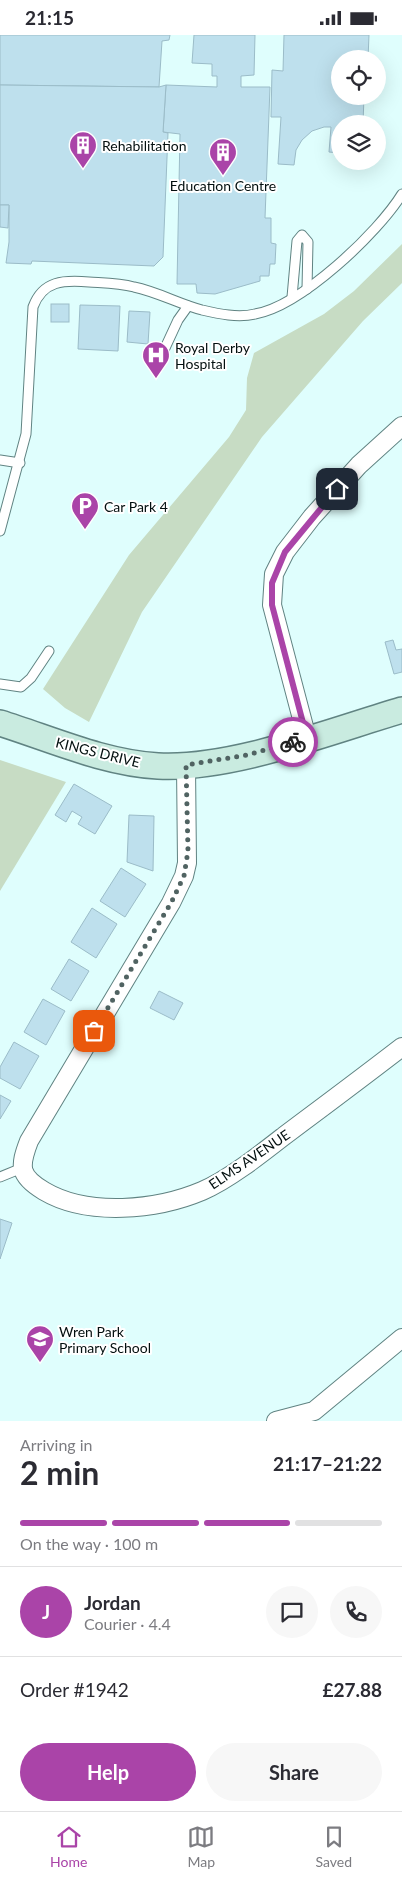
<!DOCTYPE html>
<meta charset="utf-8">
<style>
:root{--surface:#fff;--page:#f7f7f7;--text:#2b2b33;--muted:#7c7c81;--line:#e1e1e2;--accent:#aa44a8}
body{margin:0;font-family:Lato,sans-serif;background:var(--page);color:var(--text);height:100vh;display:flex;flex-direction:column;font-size:19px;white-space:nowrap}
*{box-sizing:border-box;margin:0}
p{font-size:16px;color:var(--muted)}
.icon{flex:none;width:28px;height:28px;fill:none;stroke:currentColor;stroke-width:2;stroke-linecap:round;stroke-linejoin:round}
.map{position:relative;height:1386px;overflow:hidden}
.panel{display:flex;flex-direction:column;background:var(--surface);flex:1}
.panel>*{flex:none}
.fabs{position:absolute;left:331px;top:15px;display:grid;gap:10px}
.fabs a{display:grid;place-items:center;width:55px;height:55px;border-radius:50%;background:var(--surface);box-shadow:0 5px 20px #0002;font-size:25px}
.pin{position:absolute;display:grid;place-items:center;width:42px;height:42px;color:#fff;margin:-21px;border-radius:10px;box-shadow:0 2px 8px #0006}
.courier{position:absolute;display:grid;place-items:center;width:50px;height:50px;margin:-25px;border:4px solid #aa44a8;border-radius:50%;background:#fff;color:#222;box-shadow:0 1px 6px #0007}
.headline em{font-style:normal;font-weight:700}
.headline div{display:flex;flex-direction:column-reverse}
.headline{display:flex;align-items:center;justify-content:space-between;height:85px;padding:0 20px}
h1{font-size:32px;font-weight:700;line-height:38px}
.bar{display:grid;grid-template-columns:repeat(4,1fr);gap:8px 5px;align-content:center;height:60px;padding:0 20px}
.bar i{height:6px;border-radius:4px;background:var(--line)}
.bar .active{background:var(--accent)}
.bar p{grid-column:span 4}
.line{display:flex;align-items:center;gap:12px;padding:0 20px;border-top:1px solid var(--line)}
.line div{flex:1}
.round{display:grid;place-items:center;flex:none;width:52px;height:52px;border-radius:26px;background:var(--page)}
.button{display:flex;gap:10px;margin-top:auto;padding:10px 20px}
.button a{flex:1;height:58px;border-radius:30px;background:var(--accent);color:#fff;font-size:20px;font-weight:700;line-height:58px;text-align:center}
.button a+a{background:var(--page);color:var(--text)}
.status{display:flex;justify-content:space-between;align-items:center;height:35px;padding:0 25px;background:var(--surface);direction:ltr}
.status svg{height:14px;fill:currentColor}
.tabs{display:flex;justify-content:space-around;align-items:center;height:70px;border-top:1px solid var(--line);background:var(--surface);font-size:14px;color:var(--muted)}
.tabs a{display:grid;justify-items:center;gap:2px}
.tabs .active{color:var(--accent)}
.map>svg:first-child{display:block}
.green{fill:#c7dcc4}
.building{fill:#bee0ed;stroke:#9bbcc8}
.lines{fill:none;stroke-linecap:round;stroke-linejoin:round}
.lane-casing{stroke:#608382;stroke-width:11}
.street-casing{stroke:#608382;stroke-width:20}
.secondary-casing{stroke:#608382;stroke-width:28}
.lane{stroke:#fff;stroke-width:9}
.street{stroke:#fff;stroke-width:18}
.secondary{stroke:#c9ebe0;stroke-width:25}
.done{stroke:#506362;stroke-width:5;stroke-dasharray:0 9}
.route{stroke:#aa44a8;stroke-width:6}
.labels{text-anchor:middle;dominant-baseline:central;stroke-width:4;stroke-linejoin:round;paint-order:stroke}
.poi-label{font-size:14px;fill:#030f0f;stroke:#fff;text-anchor:start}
.street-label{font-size:14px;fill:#030f0f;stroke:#fff}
</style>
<div class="status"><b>21:15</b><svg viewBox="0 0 49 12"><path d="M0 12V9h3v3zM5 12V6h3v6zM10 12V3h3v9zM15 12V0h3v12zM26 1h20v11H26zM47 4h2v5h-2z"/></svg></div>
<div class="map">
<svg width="402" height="1386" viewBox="0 0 402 1386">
<rect width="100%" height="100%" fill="#dffefd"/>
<!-- green -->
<g class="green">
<polygon points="402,209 402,248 363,286 262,402 142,577 89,687 65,673 43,654 129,520 229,402 246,375 247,343 254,318 324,279 354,256"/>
<polygon points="0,725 66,747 0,856"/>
</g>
<!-- building -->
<g class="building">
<polygon points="0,0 170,0 169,5 162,6 159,52 0,50"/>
<polygon points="194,0 255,0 254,40 241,41 241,52 270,52 265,183 271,183 271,208 276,209 275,229 270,229 269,241 260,241 260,246 215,259 197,258 196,249 177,249 180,99 163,97 166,50 217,52 217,41 212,41 212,29 192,28"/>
<polygon points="284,0 369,0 368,24 340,24 340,61 364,61 363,89 340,89 340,118 329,117 331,92 324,92 312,96 302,105 296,115 294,130 278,129 281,82 271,82 272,35 283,36"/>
<polygon points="0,50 159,52 166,50 163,97 168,98 163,222 154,231 32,226 31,229 6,228 9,207 9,170 0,170"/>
<polygon points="0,170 9,170 8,193 0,192"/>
<rect x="51" y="269" width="18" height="18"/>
<polygon points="80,270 120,271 118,316 78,314"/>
<polygon points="129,276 150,277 148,309 127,307"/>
<polygon points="393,605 396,615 402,614 402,637 394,639 385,607"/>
<polygon points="74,749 112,771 95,799 78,789 82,782 72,776 66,787 55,780"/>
<polygon points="129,780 154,781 153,836 127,827"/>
<polygon points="121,833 146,849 125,882 100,866"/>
<polygon points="92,873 117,889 96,923 71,907"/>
<polygon points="69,924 89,936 71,966 51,954"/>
<polygon points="159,956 183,968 174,985 150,973"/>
<polygon points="43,964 65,976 46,1010 24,997"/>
<polygon points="14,1007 39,1021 20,1054 0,1043 0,1032"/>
<polygon points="0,1060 11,1066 0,1084"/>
<polygon points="0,1184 12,1188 0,1224"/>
</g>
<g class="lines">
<!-- lane casing -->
<g class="lane-casing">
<g id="lane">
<polyline points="292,262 297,206 302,200 308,207 307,254"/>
<polyline points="165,313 178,285 188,271"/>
<polyline points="0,425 20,428"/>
<path d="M 0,496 L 26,399 L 33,272 C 43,245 64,245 89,247 C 104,248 119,248 134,252 C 158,257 179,269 202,275 C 219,279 238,283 255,279 C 301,271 378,198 402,159"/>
<polyline points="0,649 21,652 31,643 49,616"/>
<polyline points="0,1142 22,1133"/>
</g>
</g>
<!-- street casing -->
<g class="street-casing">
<g id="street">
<polyline points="307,703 272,570 274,539 285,517 312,482 359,430 402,391"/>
<path d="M 186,731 L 187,828 L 184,841 L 171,868 L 29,1106 C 19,1132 19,1141 44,1156 C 88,1182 157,1175 202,1156 C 228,1145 261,1119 284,1101 C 323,1072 363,1042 402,1012"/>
<polyline points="276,1386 314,1376 402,1303"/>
</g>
</g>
<!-- secondary casing -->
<g class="secondary-casing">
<path id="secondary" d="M 0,688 C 51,704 104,728 158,731 C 231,735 331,696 402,675"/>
</g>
<!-- lane -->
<use href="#lane" class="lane"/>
<!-- street -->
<use href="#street" class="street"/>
<!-- secondary -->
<use href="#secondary" class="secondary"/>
</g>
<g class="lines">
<!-- done -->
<polyline class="done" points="94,996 171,868 184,841 188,816 186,730 247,720 293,707"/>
<!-- route -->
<polyline class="route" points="293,707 307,703 272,570 272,548 285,517 337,454"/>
</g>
<!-- icons -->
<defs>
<g id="building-pin" transform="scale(1.4375)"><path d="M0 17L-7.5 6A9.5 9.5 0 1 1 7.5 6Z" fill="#aa44a8" stroke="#fff"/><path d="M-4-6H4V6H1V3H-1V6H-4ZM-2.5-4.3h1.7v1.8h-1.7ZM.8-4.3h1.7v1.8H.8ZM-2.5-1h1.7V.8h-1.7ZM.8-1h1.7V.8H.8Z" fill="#fff"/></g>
<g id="hospital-pin" transform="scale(1.4375)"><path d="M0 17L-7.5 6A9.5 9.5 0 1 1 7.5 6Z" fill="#aa44a8" stroke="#fff"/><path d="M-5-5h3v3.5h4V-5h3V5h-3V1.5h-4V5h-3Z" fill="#fff"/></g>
<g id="parking-pin" transform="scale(1.4375)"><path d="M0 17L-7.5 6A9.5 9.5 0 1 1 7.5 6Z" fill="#aa44a8" stroke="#fff"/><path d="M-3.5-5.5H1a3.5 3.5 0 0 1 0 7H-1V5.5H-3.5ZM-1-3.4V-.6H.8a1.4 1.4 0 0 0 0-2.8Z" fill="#fff"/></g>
<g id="school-pin" transform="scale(1.4375)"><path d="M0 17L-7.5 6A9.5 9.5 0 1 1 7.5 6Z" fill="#aa44a8" stroke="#fff"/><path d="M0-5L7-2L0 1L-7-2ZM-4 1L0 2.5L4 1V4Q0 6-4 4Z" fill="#fff"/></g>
</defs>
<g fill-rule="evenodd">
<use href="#building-pin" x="83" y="110"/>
<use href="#building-pin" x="223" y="117"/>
<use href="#hospital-pin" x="156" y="320"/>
<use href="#parking-pin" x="85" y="471"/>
<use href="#school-pin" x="40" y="1304"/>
</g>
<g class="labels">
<!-- poi labels -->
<g class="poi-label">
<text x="102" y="110">Rehabilitation</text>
<text x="223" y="150" text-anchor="middle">Education Centre</text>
<text x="175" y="312">Royal Derby<tspan x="175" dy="16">Hospital</tspan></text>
<text x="104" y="471">Car Park 4</text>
<text x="59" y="1296">Wren Park<tspan x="59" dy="16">Primary School</tspan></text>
</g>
<!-- street labels -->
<g class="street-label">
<text transform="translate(98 717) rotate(14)">KINGS DRIVE</text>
<text transform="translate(249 1124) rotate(-34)">ELMS AVENUE</text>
</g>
</g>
</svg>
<div class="fabs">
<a><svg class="icon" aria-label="locate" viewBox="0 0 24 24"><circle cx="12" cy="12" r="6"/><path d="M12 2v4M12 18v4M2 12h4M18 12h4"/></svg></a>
<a><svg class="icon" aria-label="layers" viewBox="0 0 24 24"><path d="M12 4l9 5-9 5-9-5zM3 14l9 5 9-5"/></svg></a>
</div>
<div class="pin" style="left:94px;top:996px;background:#ea580c"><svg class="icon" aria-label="bag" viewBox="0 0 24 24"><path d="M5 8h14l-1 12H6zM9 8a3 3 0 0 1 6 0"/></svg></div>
<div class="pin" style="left:337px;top:454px;background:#1f2937"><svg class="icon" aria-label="home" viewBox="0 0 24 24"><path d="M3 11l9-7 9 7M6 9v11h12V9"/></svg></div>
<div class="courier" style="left:293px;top:707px"><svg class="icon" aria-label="bike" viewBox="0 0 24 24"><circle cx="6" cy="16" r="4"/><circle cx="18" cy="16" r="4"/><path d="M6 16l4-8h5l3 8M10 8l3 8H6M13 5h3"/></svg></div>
</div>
<section class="panel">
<div class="headline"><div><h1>2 min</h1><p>Arriving in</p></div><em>21:17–21:22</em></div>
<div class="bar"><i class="active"></i><i class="active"></i><i class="active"></i><i></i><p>On the way · 100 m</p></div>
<div class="line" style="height:90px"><b class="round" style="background:var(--accent);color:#fff">J</b><div><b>Jordan</b><p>Courier · 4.4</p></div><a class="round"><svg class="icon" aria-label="chat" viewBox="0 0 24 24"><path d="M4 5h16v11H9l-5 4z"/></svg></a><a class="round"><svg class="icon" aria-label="phone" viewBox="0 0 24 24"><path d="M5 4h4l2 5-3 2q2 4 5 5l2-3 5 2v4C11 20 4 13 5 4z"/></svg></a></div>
<div class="line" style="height:65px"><div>Order #1942</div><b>£27.88</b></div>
<div class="button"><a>Help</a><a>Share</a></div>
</section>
<nav class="tabs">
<a class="active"><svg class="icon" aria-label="home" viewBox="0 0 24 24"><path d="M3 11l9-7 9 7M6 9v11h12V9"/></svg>Home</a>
<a><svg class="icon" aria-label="map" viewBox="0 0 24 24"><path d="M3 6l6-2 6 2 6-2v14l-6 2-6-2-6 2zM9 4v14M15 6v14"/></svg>Map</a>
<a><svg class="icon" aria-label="saved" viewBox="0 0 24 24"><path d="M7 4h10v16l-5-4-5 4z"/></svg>Saved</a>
</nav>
